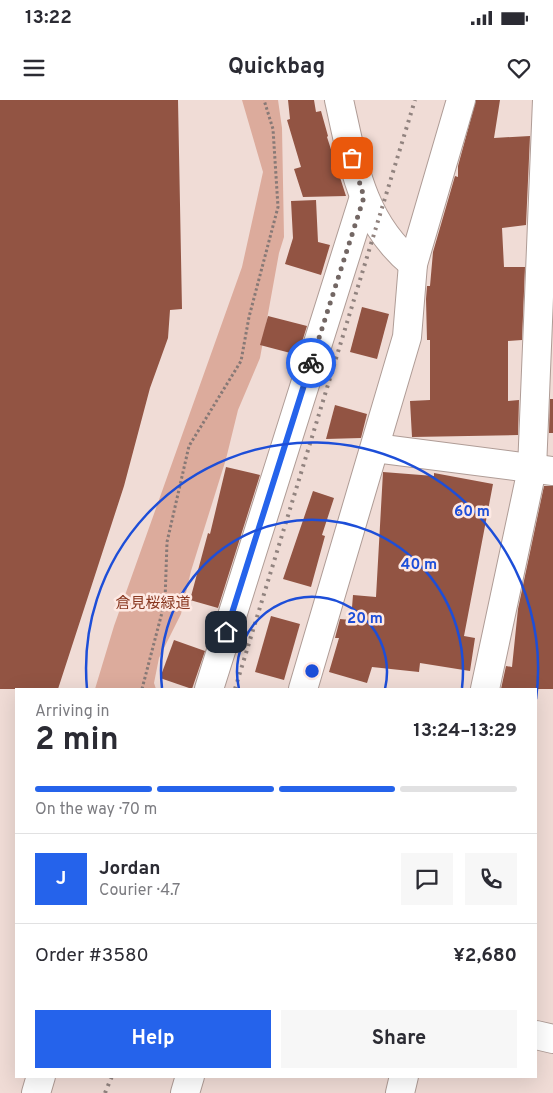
<!DOCTYPE html>
<meta charset="utf-8">
<style>
:root{--surface:#fff;--page:#f7f7f7;--text:#2b2b33;--muted:#7c7c81;--line:#e1e1e2;--accent:#2563eb}
body{margin:0;font-family:Overpass,"Noto Sans JP",sans-serif;background:var(--page);color:var(--text);height:100vh;display:flex;flex-direction:column;font-size:19px;white-space:nowrap}
*{box-sizing:border-box;margin:0}
p{font-size:16px;color:var(--muted)}
.icon{flex:none;width:28px;height:28px;fill:none;stroke:currentColor;stroke-width:2;stroke-linecap:round;stroke-linejoin:round}
.map{position:relative;flex:1;overflow:hidden}
.side{position:absolute;left:15px;top:588px;width:522px;height:390px;display:flex;flex-direction:column;background:var(--surface);border-radius:0px;box-shadow:0 5px 20px #0002}
.side>*{flex:none}
.pin{position:absolute;display:grid;place-items:center;width:42px;height:42px;color:#fff;margin:-21px;border-radius:10px;box-shadow:0 2px 8px #0006}
.courier{position:absolute;display:grid;place-items:center;width:50px;height:50px;margin:-25px;border:4px solid #2563eb;border-radius:50%;background:#fff;color:#222;box-shadow:0 1px 6px #0007}
.head em{font-style:normal;font-weight:700}
.head div{display:flex;flex-direction:column-reverse}
.head{display:flex;align-items:center;justify-content:space-between;height:85px;padding:0 20px}
h1{font-size:32px;font-weight:700;line-height:38px}
.bar{display:grid;grid-template-columns:repeat(4,1fr);gap:8px 5px;align-content:center;height:60px;padding:0 20px}
.bar i{height:6px;border-radius:4px;background:var(--line)}
.bar .on{background:var(--accent)}
.bar p{grid-column:span 4}
.line{display:flex;align-items:center;gap:12px;padding:0 20px;border-top:1px solid var(--line)}
.line div{flex:1}
.round{display:grid;place-items:center;flex:none;width:52px;height:52px;border-radius:0px;background:var(--page)}
.cta{display:flex;gap:10px;margin-top:auto;padding:10px 20px}
.cta a{flex:1;height:58px;border-radius:0px;background:var(--accent);color:#fff;font-size:20px;font-weight:700;line-height:58px;text-align:center}
.cta a+a{background:var(--page);color:var(--text)}
.status{display:flex;justify-content:space-between;align-items:center;height:35px;padding:0 25px;background:var(--surface);direction:ltr}
.status svg{height:14px;fill:currentColor}
header{display:flex;justify-content:space-between;align-items:center;height:65px;padding:0 20px;background:var(--surface);font-size:22px;font-weight:700}
.map>svg:first-child{display:block}
.green{fill:#dcab9c}
.building{fill:#925443}
.lines{fill:none;stroke-linecap:round;stroke-linejoin:round}
.minor-casing{stroke:#af9c96;stroke-width:30}
.path{stroke:#877976;stroke-width:3;stroke-dasharray:2.5 2.5;stroke-linecap:butt}
.minor{stroke:#fff;stroke-width:28}
.rail{stroke:#91837f;stroke-width:4;stroke-dasharray:2.5 5;stroke-linecap:butt}
.done{stroke:#736764;stroke-width:5;stroke-dasharray:0 9}
.route{stroke:#2563eb;stroke-width:6}
.ring{fill:none;stroke:#1d4ed8;stroke-width:2.5}
.labels{text-anchor:middle;dominant-baseline:central;stroke-width:5;stroke-linejoin:round;paint-order:stroke}
.park-label{font-size:15px;fill:#893821;stroke:#fee9e3}
.centre{fill:#1d4ed8;stroke:#fee9e3;stroke-width:2.5}
.ring-label{font-size:15px;text-anchor:middle;font-weight:bold;fill:#1d4ed8;stroke:#fee9e3;stroke-width:5;stroke-linejoin:round;paint-order:stroke}
</style>
<div class="status"><b>13:22</b><svg viewBox="0 0 49 12"><path d="M0 12V9h3v3zM5 12V6h3v6zM10 12V3h3v9zM15 12V0h3v12zM26 1h20v11H26zM47 4h2v5h-2z"/></svg></div>
<header><svg class="icon" aria-label="menu" viewBox="0 0 24 24"><path d="M4 6h16M4 12h16M4 18h16"/></svg>Quickbag<svg class="icon" aria-label="heart" viewBox="0 0 24 24"><path d="M12 20l-8-8c-3-5 5-10 8-4 3-6 11-1 8 4z"/></svg></header>
<div class="map">
<svg width="553" height="993" viewBox="0 0 553 993">
<rect width="100%" height="100%" fill="#f0dcd6"/>
<!-- green -->
<polygon class="green" points="242,0 278,0 282,28 284,137 279,153 260,258 238,310 226,359 191,471 181,514 159,558 154,583 156,589 95,589 114,526 242,167 263,72"/>
<!-- building -->
<g class="building">
<polygon points="0,0 178,0 182,209 170,210 168,238 150,288 124,386 58,589 0,589"/>
<polygon points="288,0 314,0 316,12 321,11 328,36 327,37 346,96 303,97 294,69 301,67 287,20 290,19"/>
<polygon points="476,0 500,0 494,38 530,36 526,125 502,128 504,167 525,167 522,240 508,241 508,301 519,300 518,335 412,337 410,301 430,300 430,240 427,240 426,199 427,186 430,186 433,152 455,76 458,77 458,66"/>
<polygon points="316,100 318,142 330,145 321,175 285,164 293,138 291,101"/>
<polygon points="362,207 389,214 377,259 350,252"/>
<polygon points="268,216 307,226 298,255 260,245"/>
<polygon points="550,299 553,299 553,333 549,333"/>
<polygon points="335,305 367,314 361,338 326,339"/>
<polygon points="226,367 260,375 218,508 190,500 208,433 210,434"/>
<polygon points="383,372 434,376 434,373 493,384 464,536 475,538 470,571 420,563 419,572 372,567 367,583 329,572 339,538 335,538 340,519 351,520 353,495 376,497"/>
<polygon points="544,386 553,386 553,589 501,589 506,566 512,567 518,509"/>
<polygon points="313,391 334,398 322,435 325,436 311,487 283,479"/>
<polygon points="271,516 300,524 284,580 255,572"/>
<polygon points="174,540 205,551 192,589 160,578"/>
</g>
<g class="lines">
<!-- minor casing -->
<g class="minor-casing">
<g id="minor">
<path d="M 339,0 C 353,62 361,122 413,164"/>
<polyline points="375,348 553,371"/>
<polyline points="209,589 364,97"/>
<polyline points="303,589 407,237 413,164 461,0"/>
<polyline points="485,589 532,369 547,0"/>
<polyline points="536,935 553,939"/>
<polyline points="36,993 41,976"/>
<polyline points="185,993 190,976"/>
<polyline points="400,993 404,976"/>
</g>
</g>
<!-- path -->
<polyline class="path" points="142,589 165,501 167,442 189,346 241,261 249,217 278,107 273,29 264,0"/>
<!-- minor -->
<use href="#minor" class="minor"/>
<!-- rail -->
<g class="rail">
<polyline points="235,589 415,0"/>
<polyline points="105,993 112,976"/>
</g>
</g>
<g class="lines">
<!-- done -->
<polyline class="done" points="311,263 364,97 352,58"/>
<!-- route -->
<polyline class="route" points="226,532 311,263"/>
</g>
<!-- distance rings -->
<g class="ring">
<path d="M239 589A75 75 0 1 1 385 589"/>
<path d="M162 588A151 151 0 1 1 462 588"/>
<path d="M87 589A226 226 0 1 1 536 599"/>
</g>
<g class="labels">
<!-- park labels -->
<g class="park-label">
<text x="153" y="504">倉見桜緑道</text>
</g>
</g>
<circle cx="312" cy="571" r="8" class="centre"/>
<g class="ring-label">
<text x="472" y="416">60 m</text>
<text x="419" y="469">40 m</text>
<text x="365" y="523">20 m</text>
</g>
</svg>
<div class="pin" style="left:352px;top:58px;background:#ea580c"><svg class="icon" aria-label="bag" viewBox="0 0 24 24"><path d="M5 8h14l-1 12H6zM9 8a3 3 0 0 1 6 0"/></svg></div>
<div class="pin" style="left:226px;top:532px;background:#1f2937"><svg class="icon" aria-label="home" viewBox="0 0 24 24"><path d="M3 11l9-7 9 7M6 9v11h12V9"/></svg></div>
<div class="courier" style="left:311px;top:263px"><svg class="icon" aria-label="bike" viewBox="0 0 24 24"><circle cx="6" cy="16" r="4"/><circle cx="18" cy="16" r="4"/><path d="M6 16l4-8h5l3 8M10 8l3 8H6M13 5h3"/></svg></div>
<section class="side">
<div class="head"><div><h1>2 min</h1><p>Arriving in</p></div><em>13:24–13:29</em></div>
<div class="bar"><i class="on"></i><i class="on"></i><i class="on"></i><i></i><p>On the way · 70 m</p></div>
<div class="line" style="height:90px"><b class="round" style="background:var(--accent);color:#fff">J</b><div><b>Jordan</b><p>Courier · 4.7</p></div><a class="round"><svg class="icon" aria-label="chat" viewBox="0 0 24 24"><path d="M4 5h16v11H9l-5 4z"/></svg></a><a class="round"><svg class="icon" aria-label="phone" viewBox="0 0 24 24"><path d="M5 4h4l2 5-3 2q2 4 5 5l2-3 5 2v4C11 20 4 13 5 4z"/></svg></a></div>
<div class="line" style="height:65px"><div>Order #3580</div><b>¥2,680</b></div>
<div class="cta"><a>Help</a><a>Share</a></div>
</section>
</div>
